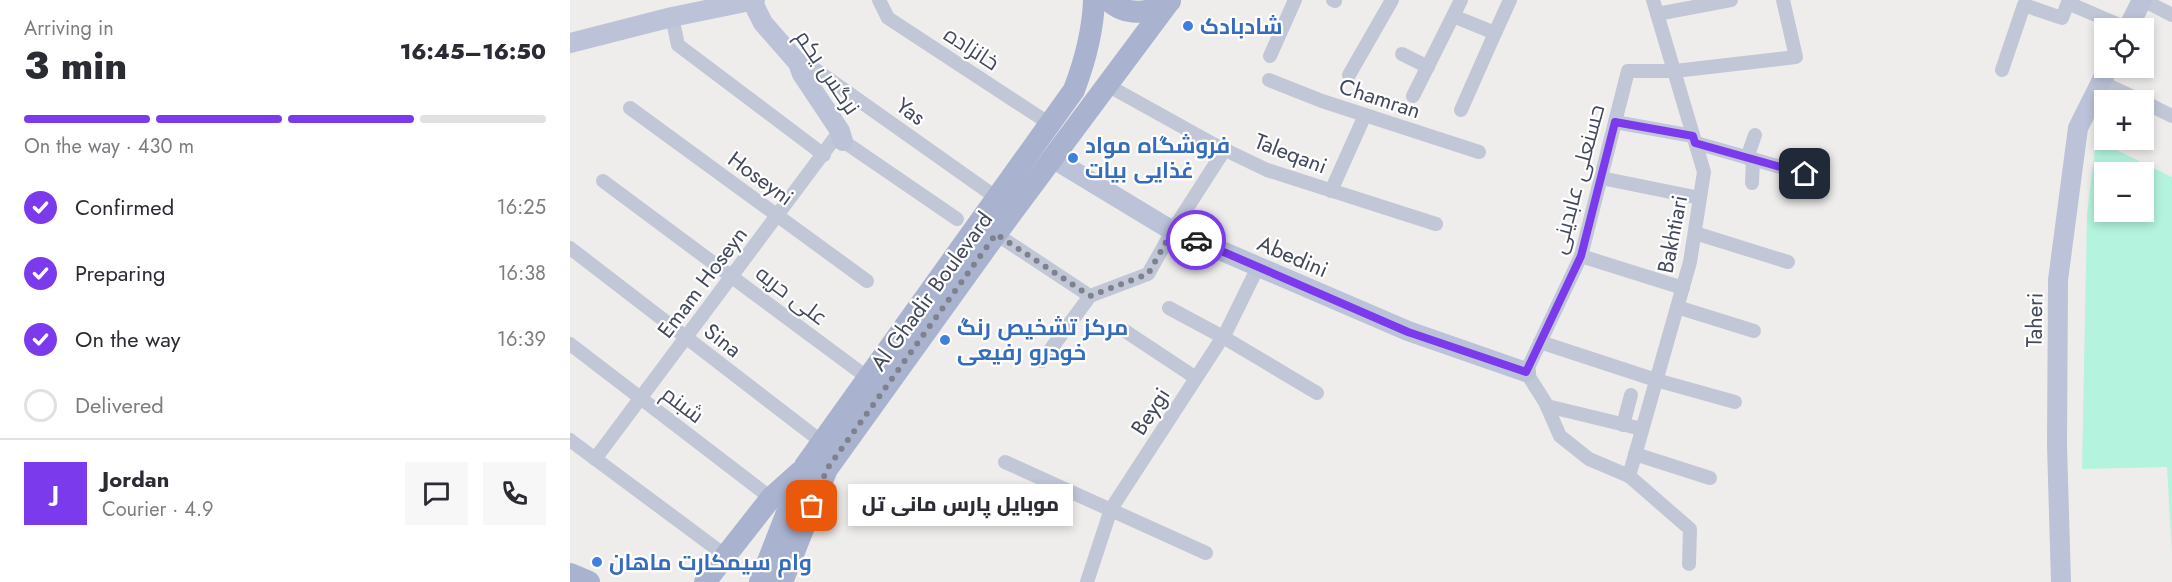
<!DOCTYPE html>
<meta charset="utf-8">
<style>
:root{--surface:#fff;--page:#f7f7f7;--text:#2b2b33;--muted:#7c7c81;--line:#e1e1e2;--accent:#7c3aed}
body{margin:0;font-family:Jost,Cairo,sans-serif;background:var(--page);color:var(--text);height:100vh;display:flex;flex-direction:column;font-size:22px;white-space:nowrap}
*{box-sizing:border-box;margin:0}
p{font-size:20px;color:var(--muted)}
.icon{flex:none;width:33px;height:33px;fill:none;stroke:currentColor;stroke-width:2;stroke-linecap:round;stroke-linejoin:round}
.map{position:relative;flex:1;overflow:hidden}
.sheet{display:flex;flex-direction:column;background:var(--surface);width:570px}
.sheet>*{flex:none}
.controls{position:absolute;left:1524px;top:18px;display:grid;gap:12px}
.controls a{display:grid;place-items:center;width:60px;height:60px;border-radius:0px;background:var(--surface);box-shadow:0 3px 9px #0003;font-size:30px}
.pin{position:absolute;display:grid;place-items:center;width:51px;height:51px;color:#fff;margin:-26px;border-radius:12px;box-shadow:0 3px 9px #0006}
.courier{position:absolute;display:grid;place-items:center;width:60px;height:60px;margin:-30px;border:4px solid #7c3aed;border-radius:50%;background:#fff;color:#222;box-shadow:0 2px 8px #0007}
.bubble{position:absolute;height:42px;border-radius:0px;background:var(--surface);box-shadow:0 3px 9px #0003;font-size:20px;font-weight:800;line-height:42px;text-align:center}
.head em{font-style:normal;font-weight:800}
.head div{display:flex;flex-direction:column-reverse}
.head{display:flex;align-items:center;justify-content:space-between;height:102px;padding:0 24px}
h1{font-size:39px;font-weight:800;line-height:45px}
.bar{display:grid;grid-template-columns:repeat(4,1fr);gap:9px 6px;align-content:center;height:72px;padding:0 24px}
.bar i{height:8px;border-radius:4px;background:var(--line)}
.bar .current{background:var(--accent)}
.bar p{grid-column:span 4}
.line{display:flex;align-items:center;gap:15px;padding:0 24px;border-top:2px solid var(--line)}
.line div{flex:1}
.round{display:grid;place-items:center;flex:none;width:63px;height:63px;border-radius:0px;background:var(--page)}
ol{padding:0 24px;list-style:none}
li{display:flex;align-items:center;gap:18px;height:66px}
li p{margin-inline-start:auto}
li .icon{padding:6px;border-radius:50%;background:var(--accent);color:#fff;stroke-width:4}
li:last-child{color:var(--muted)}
li i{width:33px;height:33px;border:3px solid var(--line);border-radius:50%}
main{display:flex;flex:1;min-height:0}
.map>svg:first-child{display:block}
.green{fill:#b4f3dd;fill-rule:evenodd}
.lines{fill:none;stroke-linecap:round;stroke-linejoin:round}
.street{stroke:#c1c7d6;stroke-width:14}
.secondary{stroke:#bcc2d8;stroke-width:20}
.primary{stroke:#a9b2cf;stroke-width:22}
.done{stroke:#7f828e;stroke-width:6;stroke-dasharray:0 10.8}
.route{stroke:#7c3aed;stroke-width:8}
.shop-dot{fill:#3f7fe0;stroke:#fff;stroke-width:2}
.labels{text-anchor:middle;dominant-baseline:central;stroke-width:4.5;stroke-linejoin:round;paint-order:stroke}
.shop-label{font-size:22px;font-weight:bold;fill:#366cbe;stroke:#fff;text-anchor:start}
.street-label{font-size:22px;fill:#43495c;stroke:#fff}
</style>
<main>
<section class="sheet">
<div class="head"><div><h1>3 min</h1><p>Arriving in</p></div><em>16:45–16:50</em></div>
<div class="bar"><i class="current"></i><i class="current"></i><i class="current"></i><i></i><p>On the way · 430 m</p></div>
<ol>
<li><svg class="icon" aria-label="check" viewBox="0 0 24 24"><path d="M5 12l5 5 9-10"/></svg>Confirmed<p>16:25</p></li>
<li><svg class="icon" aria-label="check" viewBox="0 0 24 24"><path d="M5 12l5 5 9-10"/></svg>Preparing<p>16:38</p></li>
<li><svg class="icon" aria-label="check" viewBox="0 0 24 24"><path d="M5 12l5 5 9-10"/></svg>On the way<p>16:39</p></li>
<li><i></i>Delivered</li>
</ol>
<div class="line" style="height:108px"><b class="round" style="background:var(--accent);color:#fff">J</b><div><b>Jordan</b><p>Courier · 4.9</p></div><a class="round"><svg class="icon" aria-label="chat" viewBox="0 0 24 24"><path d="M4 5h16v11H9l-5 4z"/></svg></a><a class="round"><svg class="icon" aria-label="phone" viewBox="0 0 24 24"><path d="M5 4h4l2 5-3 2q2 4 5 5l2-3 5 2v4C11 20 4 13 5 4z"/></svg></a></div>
</section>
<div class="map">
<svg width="1602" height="582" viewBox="0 0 1602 582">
<rect width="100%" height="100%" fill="#efedec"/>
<!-- green -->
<path class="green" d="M 1526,140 L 1602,177 L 1602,554 L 1597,467 L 1512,469 L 1517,214 ZM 1534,172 L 1574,172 L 1574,212 L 1534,212 Z"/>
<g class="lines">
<!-- street -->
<g class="street">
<polyline points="309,0 318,18 480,124"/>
<polyline points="763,0 765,1"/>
<polyline points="1573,0 1602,15"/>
<polyline points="1498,3 1556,28"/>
<polyline points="1087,14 1161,0"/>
<polyline points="883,16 925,33 891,110"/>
<polyline points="102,17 108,45 254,155"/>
<polyline points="925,33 940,0"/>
<polyline points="832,54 858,67"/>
<polyline points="700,56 725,0"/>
<polyline points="228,63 246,70 427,198"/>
<polyline points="1432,70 1454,5 1492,18 1499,0"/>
<polyline points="779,75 822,0"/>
<polyline points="699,80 752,101 909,152"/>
<polyline points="1531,82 1570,100"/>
<polyline points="537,85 645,145 697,170 866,224"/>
<polyline points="843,96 891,0"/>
<polyline points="1574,102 1602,116"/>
<polyline points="60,108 297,281"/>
<polyline points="1045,122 1123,136"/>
<polyline points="273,141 387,219"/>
<polyline points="1126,143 1235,174"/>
<polyline points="1177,158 1185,135"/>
<polyline points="1031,178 1130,198"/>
<polyline points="33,181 298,378"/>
<polyline points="1182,183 1183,160"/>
<polyline points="761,191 795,115"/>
<polyline points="1125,233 1218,262"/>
<polyline points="426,234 520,296"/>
<polyline points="0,248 252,442"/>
<polyline points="1011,256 1113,288"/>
<polyline points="1107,307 1184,331"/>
<polyline points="599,308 653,337 747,393"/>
<polyline points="552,329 626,378"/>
<polyline points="970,342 1086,380 1165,402"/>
<polyline points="0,344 201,498"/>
<polyline points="472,361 520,296 578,274 603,230 655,149"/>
<polyline points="977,406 1072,429"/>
<polyline points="1053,425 1061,395"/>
<polyline points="0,440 156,556"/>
<polyline points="1065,454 1140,478"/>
<polyline points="25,459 270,131"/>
<polyline points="435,462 636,553"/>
<polyline points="1059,476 1120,262 1134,172 1083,0"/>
<polyline points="1119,564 1120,529 1059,476 1019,459 990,436 975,402 956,372 1011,256 1058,71 1105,71 1226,57 1213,0"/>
<polyline points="517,582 541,509 656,332 688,267"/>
</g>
<!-- secondary -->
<g class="secondary">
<polyline points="182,1 193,23 228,63 232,74 270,131 273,141"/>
<polyline points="1558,28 1572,0"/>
<polyline points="0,43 102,17 185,0"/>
<polyline points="482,158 596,227 838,331 956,372"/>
<polyline points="1491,582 1487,445 1488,280 1508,128 1538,68"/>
</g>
<!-- primary -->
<g class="primary">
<path d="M 538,0 C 556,17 581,14 600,1"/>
<polyline points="0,574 19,582"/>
<polyline points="135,582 201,498 230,472"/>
<path d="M 190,582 L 235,466 L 504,90 C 515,61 523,32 524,0"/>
<polyline points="212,582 257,469 426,234 599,2"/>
</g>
</g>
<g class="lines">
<!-- done -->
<polyline class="done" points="242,506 257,469 426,234 520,296 578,274 603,230 626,240"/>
<!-- route -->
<polyline class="route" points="626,240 838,332 956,372 1011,256 1045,122 1123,136 1125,143 1235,174"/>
</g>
<!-- markers -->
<g class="shop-dot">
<circle cx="618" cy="26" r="6"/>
<circle cx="503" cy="158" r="6"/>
<circle cx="375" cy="340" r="6"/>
<circle cx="27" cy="562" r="6"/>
</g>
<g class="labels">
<!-- shop labels -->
<g class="shop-label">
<text x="630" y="26">شادبادک</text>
<text x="515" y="145">فروشگاه مواد<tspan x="515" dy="25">غذایی بیات</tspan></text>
<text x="387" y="327">مرکز تشخیص رنگ<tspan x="387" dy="25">خودرو رفیعی</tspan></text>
<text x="39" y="562">وام سیمکارت ماهان</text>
</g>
<!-- street labels -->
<g class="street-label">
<text transform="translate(402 48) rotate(33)">خانزاده</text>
<text transform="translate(258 72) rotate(56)">نرگس یکم</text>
<text transform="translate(810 98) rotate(18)">Chamran</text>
<text transform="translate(341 111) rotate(35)">Yas</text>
<text transform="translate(721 153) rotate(21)">Taleqani</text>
<text transform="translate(191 178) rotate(36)">Hoseyni</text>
<text transform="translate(1007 179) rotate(-75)">حسنعلی عابدینی</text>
<text transform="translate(1102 234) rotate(-79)">Bakhtiari</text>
<text transform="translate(723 256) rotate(23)">Abedini</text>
<text transform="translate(132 282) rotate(-53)">Emam Hoseyn</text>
<text transform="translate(361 291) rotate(-54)">Al Ghadir Boulevard</text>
<text transform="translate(222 295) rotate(37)">علی حریه</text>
<text transform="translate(1464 320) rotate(-89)">Taheri</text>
<text transform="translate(153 340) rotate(38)">Sina</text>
<text transform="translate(113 404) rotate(37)">شبنم</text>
<text transform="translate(580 411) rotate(-57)">Beygi</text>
</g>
</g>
</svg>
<div class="controls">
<a><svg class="icon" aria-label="locate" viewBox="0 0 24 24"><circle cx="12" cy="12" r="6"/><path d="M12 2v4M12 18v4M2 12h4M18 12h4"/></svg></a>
<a>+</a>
<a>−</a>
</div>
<div class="pin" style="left:242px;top:506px;background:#ea580c"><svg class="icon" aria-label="bag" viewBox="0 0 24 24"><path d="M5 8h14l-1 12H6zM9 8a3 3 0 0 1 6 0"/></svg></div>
<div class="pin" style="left:1235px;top:174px;background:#1f2937"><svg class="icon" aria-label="home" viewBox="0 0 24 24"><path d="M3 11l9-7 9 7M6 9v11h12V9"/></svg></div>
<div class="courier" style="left:626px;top:240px"><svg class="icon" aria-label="car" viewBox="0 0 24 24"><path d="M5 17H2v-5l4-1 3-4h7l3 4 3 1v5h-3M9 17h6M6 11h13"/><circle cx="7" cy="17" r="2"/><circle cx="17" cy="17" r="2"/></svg></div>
<div class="bubble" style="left:278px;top:484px;width:225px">موبایل پارس مانی تل</div>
</div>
</main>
